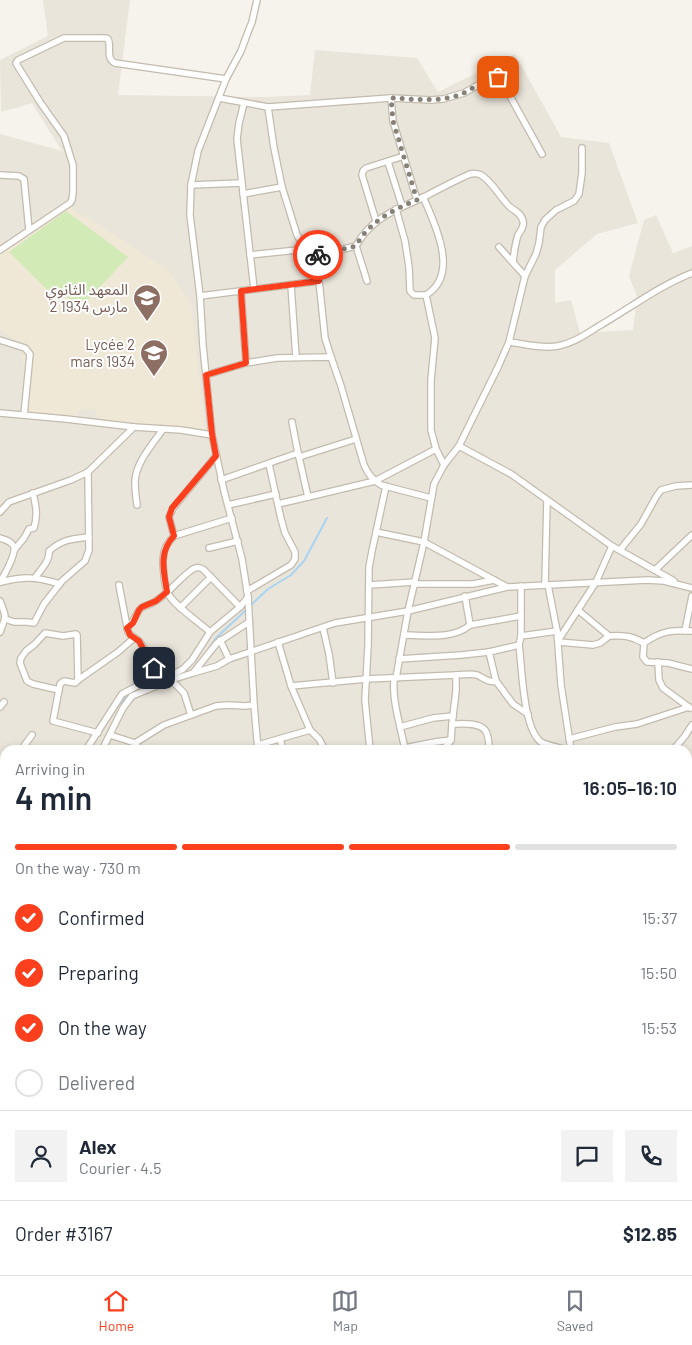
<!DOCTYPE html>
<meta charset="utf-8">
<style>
:root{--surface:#fff;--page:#f2f2f3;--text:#1f2937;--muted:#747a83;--line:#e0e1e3;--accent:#fc3f1d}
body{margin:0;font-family:Barlow,"Noto Sans Arabic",sans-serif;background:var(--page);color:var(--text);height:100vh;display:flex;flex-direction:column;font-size:19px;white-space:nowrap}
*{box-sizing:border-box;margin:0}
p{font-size:16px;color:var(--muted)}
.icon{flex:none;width:28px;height:28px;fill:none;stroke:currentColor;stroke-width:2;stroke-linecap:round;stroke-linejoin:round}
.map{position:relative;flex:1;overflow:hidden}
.panel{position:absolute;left:0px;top:745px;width:692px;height:530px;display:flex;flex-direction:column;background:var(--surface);border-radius:15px 15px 0 0;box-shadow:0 2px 8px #0003}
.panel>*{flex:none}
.pin{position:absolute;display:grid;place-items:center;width:42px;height:42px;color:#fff;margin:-21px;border-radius:10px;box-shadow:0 2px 8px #0006}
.courier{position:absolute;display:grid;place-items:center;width:50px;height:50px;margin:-25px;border:4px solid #fc3f1d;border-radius:50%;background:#fff;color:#222;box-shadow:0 1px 6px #0007}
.head em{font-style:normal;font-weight:600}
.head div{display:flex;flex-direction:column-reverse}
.head{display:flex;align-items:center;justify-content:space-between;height:85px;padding:0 15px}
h1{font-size:32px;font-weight:600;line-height:38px}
.bar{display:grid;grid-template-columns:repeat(4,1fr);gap:8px 5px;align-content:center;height:60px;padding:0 15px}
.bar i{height:6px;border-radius:4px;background:var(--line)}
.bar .current{background:var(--accent)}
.bar p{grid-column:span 4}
.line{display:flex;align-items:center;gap:12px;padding:0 15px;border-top:1px solid var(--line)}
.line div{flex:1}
.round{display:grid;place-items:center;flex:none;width:52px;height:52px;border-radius:0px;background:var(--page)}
ol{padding:0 15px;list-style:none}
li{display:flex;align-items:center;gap:15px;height:55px}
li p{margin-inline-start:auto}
li .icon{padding:5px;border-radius:50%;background:var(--accent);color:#fff;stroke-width:4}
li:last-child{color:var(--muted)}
li i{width:28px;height:28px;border:2px solid var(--line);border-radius:50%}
.menu{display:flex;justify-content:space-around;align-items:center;height:70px;border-top:1px solid var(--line);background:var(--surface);font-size:14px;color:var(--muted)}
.menu a{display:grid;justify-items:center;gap:2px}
.menu .current{color:var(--accent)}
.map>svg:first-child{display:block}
.residential{fill:#eae5da}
.industrial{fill:url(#industrial-grid)}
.education{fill:#efe8d6}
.green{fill:#d2eab5}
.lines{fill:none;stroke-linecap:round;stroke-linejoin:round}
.stream{stroke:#a9d4f2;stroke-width:2}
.minor-casing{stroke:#c2bbae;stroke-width:8}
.minor{stroke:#fff;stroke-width:5.5}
.rail{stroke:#9a9a9a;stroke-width:2;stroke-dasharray:6 6;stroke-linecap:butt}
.done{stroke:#878178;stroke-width:5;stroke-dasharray:0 9}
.route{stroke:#fc3f1d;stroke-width:6}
.labels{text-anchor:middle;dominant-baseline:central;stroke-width:4;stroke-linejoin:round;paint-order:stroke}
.education-label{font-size:15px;fill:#785e54;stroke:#fff;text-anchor:end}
</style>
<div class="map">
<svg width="692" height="1275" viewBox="0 0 692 1275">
<defs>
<pattern id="industrial-grid" width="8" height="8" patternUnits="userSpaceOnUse" patternTransform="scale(1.25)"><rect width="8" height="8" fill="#e6e2dd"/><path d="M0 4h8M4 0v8" fill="none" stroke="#c7c3be"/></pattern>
</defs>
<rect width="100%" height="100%" fill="#f6f3ec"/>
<!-- residential -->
<polygon class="residential" points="43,0 130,0 118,95 265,97 310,95 315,50 417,58 438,92 515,54 561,137 609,143 638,223 597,234 555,270 555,303 571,300 580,333 633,330 637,297 629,276 644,220 656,215 673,253 692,246 692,1211 688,1211 688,750 5,750 5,1226 0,1226 0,134 62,151 32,103 1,112 0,60 48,36"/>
<!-- industrial -->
<polygon class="industrial" points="0,1145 5,1145 5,1270 688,1270 688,1212 692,1211 692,1275 0,1275"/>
<!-- education -->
<g class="education">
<polygon points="65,204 169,270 191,304 206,436 101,423 94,409 78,411 76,420 24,413 23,344 0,330 0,255"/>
<polygon points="692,824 692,890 688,889 688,825"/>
</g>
<!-- green -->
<g class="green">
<polygon points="66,211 128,257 79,309 66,295 59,301 9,252"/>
<polygon points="688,1120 692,1121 692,1201 688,1200"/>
</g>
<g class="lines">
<!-- stream -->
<g class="stream">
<polyline points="250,606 268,589 291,575 304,561 327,518"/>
<polyline points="208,650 216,638 246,610"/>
<polyline points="121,706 126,696 130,694"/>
</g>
<!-- minor casing -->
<g class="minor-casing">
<g id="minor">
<polyline points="257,0 252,22 248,32 241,51 226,79 198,151 191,185 190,215 200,296 203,346 212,435 224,491 242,559 248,597 254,705 258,750"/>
<polyline points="219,98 268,107 391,98 431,100 443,99 464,93 492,77 496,76 500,78 542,154"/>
<polyline points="391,98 393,121 417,200"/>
<polyline points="244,103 239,123 237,139 254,289"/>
<polyline points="268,107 274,148 282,187 297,235 311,257"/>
<polyline points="388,162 402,206"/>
<polyline points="0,175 19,176 24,179 29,230"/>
<polyline points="191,185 241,183"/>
<polyline points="243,194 282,187"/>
<path d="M 423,197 C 435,224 460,275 426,295 L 435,338 L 431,380 L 431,430 L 436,449 L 444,465"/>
<polyline points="396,209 405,241 409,267 410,291 414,295 426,295"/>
<polyline points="376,221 362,175 363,171 366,168 404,156"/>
<polyline points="356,246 367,281"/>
<path d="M 0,250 L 70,203 L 72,200 L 73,192 L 73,165 L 64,136 L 40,102 L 17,65 L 16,63 L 18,60 L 64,38 L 106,38 L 108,39 C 112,47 105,58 115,63 L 226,79"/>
<polyline points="250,255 307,249"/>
<polyline points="525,276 536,254 539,243 541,227 545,220 556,210 574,201 579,194 582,173 582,148"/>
<polyline points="291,285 296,357"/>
<polyline points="241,291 246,363"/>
<polyline points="200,296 319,281"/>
<polyline points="0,340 25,348 30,354 24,415"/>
<path d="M 509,342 C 525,344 542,349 558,346 C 574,343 586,334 599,326 C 630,308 659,286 692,273"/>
<path d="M 331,357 L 325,338 L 319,281 L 311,257 L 356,246 C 372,217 396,210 424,197 C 439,189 454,181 470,174 C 474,173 477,173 481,175 C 493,182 500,198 510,207 C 515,211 522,214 523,221 C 525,227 520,231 518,235 C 515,244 514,253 513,262"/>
<path d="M 206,375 L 246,363 L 277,358 L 331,357 L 341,386 L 364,465 C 368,474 372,479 381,485 L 431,498"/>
<polyline points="0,413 66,419 134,427 181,430 212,435"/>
<polyline points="292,422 298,453"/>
<polyline points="459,446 511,474 612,546 674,581"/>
<polyline points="299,457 308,497 375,481 436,449"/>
<polyline points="221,480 298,453 299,457 356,439"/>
<polyline points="278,504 308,497"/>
<path d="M 137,505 C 136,498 135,489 135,481 C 136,462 153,444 163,429"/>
<polyline points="228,505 276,494"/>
<polyline points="0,512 9,502 71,480 88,472 134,427"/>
<polyline points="376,532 424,542 507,587 647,580 664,581 692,588"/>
<polyline points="174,536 232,518"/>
<path d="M 0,538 C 5,540 12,541 14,547 C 16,554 4,576 0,582"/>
<polyline points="209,548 238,541"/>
<path d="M 15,549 L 24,538 L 29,529 L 34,528 C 38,515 36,506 33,493"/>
<polyline points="620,550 641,524 656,497 661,490 676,486 692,485"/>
<polyline points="655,570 692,535"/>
<path d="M 35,578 C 41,569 50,561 49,551 C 63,539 72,539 89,537"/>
<path d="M 1,582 C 25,576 37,577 60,584"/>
<polyline points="415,584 473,584 494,580"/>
<path d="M 119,585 L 128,632 C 131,637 136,637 140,642 C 148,653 153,665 158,677"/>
<polyline points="369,585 415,582"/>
<polyline points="545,585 547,500"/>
<polyline points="247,591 291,565 295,559 295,552 285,533 281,519 269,464"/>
<polyline points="465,596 470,625"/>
<path d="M 0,601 C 7,618 6,616 0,632"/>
<polyline points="180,608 211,577"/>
<path d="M 578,610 L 609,636 C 623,635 632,636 644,643 L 643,657 L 647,662 L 668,663 L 692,669"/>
<polyline points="5,619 14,622 27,622 34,623 44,604 62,581 85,561 89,550 88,472"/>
<path d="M 127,628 C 135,621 135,615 140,609 C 144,605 150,605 154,602 C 169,594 179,578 193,569 C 198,567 200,567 204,570 L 240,607"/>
<polyline points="323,628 329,654 333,683"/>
<polyline points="557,631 561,685 571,750"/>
<polyline points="685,631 692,596"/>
<path d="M 210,632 C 199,622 173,605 167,592 C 164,584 164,573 163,564 C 163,552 165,545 174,536 L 169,517 L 173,508 L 216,456"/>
<path d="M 404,635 C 425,635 453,640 470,625 L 521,616"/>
<polyline points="521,636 521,586"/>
<polyline points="559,639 596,582 612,546"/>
<polyline points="220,640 229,659"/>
<polyline points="559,642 593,645 600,643 609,636"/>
<path d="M 644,643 C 661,631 671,630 692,631"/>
<path d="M 519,645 C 522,667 523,729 541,742 C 546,745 561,748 567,750"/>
<polyline points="399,659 461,655 489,652"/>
<polyline points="658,662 659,680 663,688 690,708"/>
<polyline points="193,673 217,666 229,659 250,652 335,623 408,611 507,587"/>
<polyline points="396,678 408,611 424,542 434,484 444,465 459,446 498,367 509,342 525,276 499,247"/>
<path d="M 394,679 C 392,702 401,727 405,750"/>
<polyline points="171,680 184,693 191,715"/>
<polyline points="496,681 513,704 528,714"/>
<polyline points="291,686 366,679 456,675"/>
<polyline points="59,690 33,684 27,681 20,663 21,658 26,651 35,644 45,633 63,636 76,634 77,635 78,680"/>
<polyline points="0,707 4,702"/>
<polyline points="400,727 433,718 453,716"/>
<polyline points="310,730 319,739 325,750"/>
<polyline points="98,733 53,721 60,684 64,681 75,683 78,680 118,652 134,638"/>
<polyline points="110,735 135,743"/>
<polyline points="280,739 283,750"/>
<polyline points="569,739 615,727 637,724 689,707"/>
<polyline points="258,745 310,730 291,686 278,642"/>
<polyline points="405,748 435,742 451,740"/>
<polyline points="21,750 32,735"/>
<polyline points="86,750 122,694 139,685 158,677 174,674 183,669 192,660 210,632 240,607 248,597"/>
<polyline points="102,750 123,708 132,696 171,680 193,673 217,643 249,622"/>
<polyline points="140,750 135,743 164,725 216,706 228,705 245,706 254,705"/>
<polyline points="370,750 365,700 368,646 369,567 372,551 386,486"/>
<polyline points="443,750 451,740 452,724"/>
<path d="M 489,750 C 489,744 489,735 485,730 C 478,722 461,724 452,724 L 456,691 L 456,675 C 463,675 471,673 477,675 C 484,678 488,683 496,681 L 489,652 L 519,645 L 521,636 L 557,631 L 548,585"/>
<polyline points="673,750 685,736 692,725"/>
<polyline points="0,796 5,793"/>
<polyline points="688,819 692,818"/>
<polyline points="0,838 5,838"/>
<polyline points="0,882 5,881"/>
<polyline points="0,911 5,910"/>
<polyline points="0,924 5,943"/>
<polyline points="688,939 692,942"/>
<polyline points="0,956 5,955"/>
<polyline points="688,960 692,961"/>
<polyline points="0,961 5,960"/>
<polyline points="0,985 5,986"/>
<polyline points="688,1001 692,1002"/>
<polyline points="0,1141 5,1140"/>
<polyline points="688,1203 692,1203"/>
</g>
</g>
<!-- minor -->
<use href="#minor" class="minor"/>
<!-- rail -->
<g class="rail">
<polyline points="0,1187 5,1186"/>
<polyline points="0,1230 5,1229"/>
<polyline points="678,1270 689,1275"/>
</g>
</g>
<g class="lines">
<!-- done -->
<path class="done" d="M 318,255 L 356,246 C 369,222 392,210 417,200 L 393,121 L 391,98 C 415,99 441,103 464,93 C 473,89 489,75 498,77"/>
<!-- route -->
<path class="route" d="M 154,668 L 139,641 L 130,635 L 127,628 L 133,623 L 139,610 L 142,607 L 156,601 L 167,592 C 164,572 158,552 174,536 L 169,517 L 172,508 L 216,456 L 212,434 L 206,375 L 246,363 L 241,291 L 319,281 L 311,257 L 318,255"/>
</g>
<!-- icons -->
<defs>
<g id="school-pin" transform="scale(1.4375)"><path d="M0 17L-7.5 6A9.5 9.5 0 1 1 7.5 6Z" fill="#8d6e63" stroke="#fff"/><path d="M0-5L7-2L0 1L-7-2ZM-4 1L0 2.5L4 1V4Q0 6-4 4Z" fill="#fff"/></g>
</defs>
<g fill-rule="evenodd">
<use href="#school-pin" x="147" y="298"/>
<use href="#school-pin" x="154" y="353"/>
</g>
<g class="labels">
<!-- education labels -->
<g class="education-label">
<text x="128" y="289">المعهد الثانوي<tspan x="128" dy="17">2 مارس 1934</tspan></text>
<text x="135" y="344">Lycée 2<tspan x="135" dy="17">mars 1934</tspan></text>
</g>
</g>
</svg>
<div class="pin" style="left:498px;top:77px;background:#ea580c"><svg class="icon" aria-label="bag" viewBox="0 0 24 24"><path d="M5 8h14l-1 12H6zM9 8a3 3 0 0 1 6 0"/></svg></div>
<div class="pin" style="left:154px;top:668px;background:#1f2937"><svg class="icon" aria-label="home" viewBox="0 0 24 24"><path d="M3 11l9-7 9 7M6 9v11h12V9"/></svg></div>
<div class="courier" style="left:318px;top:255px"><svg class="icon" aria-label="bike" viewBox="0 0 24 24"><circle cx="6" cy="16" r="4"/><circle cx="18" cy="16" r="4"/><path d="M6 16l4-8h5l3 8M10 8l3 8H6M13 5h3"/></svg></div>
<section class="panel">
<div class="head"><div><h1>4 min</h1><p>Arriving in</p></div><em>16:05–16:10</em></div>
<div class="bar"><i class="current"></i><i class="current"></i><i class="current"></i><i></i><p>On the way · 730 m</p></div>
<ol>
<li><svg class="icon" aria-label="check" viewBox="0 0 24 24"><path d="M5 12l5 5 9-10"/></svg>Confirmed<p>15:37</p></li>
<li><svg class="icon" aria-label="check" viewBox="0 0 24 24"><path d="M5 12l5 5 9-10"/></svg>Preparing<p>15:50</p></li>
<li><svg class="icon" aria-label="check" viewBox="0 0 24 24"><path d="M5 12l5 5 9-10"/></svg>On the way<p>15:53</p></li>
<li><i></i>Delivered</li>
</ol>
<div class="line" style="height:90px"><a class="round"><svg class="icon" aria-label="person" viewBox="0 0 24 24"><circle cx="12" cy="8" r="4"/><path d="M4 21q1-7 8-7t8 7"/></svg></a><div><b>Alex</b><p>Courier · 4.5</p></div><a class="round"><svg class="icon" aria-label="chat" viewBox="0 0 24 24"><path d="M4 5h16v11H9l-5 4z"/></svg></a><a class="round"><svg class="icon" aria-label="phone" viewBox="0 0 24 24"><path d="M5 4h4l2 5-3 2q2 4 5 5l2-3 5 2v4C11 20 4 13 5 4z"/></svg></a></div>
<div class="line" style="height:65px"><div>Order #3167</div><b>$12.85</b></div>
</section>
</div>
<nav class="menu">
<a class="current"><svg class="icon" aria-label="home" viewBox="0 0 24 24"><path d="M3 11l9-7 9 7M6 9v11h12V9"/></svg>Home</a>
<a><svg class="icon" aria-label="map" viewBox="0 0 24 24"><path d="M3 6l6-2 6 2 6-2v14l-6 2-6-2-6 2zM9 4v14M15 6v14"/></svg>Map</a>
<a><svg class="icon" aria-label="saved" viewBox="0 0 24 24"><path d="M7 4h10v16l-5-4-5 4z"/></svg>Saved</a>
</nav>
